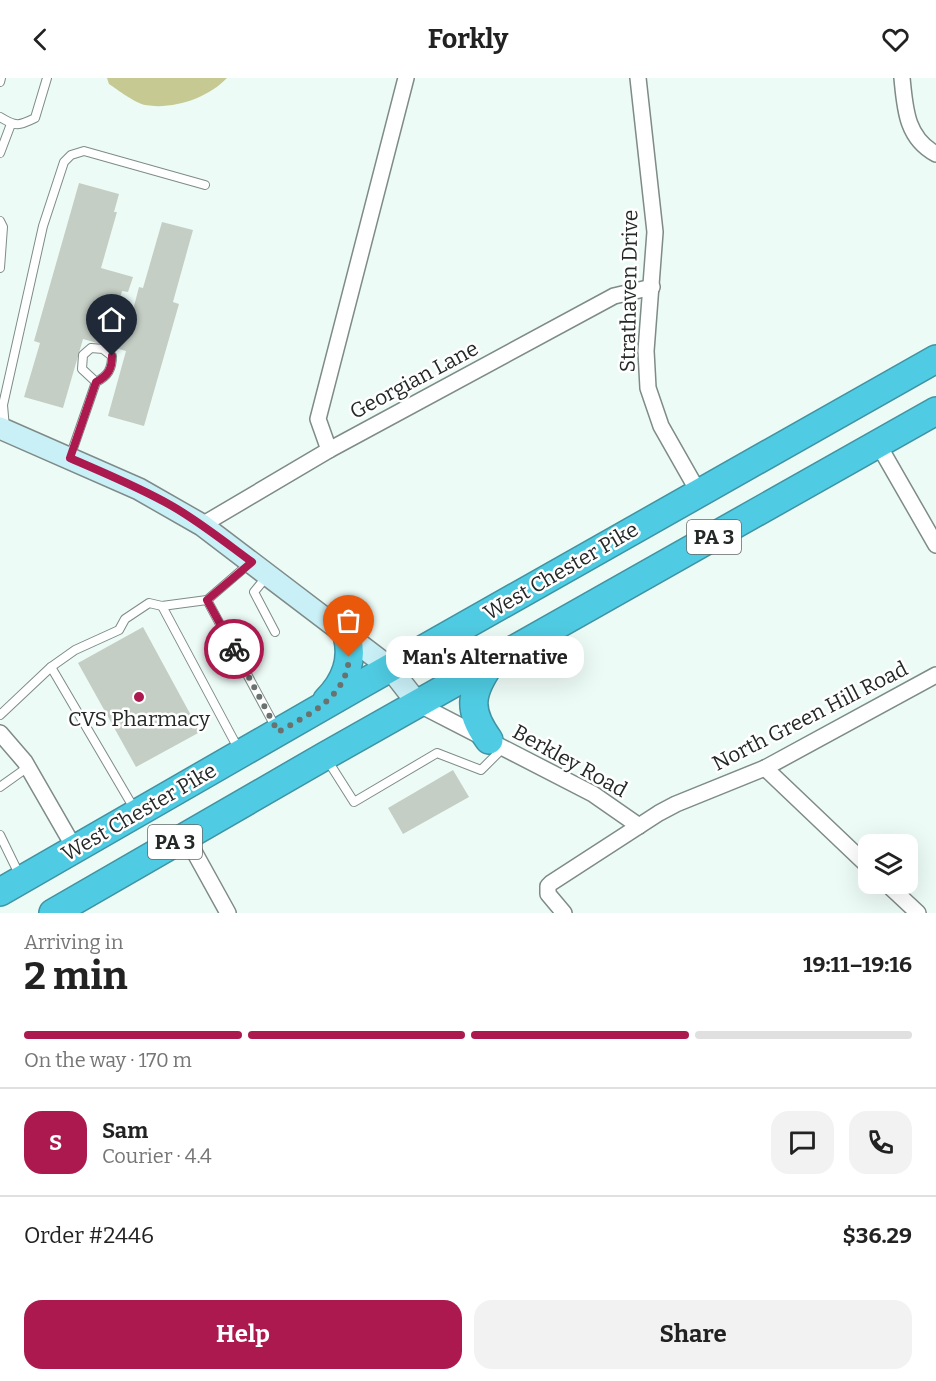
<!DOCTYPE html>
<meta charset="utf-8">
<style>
:root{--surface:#fff;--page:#f2f2f2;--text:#222;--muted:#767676;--line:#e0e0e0;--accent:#ab194e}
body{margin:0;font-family:Bitter,serif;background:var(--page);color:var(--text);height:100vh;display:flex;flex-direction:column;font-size:22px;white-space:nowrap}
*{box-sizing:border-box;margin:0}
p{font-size:20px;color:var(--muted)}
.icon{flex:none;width:33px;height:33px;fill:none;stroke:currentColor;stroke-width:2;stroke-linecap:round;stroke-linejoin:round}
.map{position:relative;height:835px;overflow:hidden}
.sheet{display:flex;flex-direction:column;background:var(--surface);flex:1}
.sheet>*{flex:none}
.controls{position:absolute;left:858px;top:756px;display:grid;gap:12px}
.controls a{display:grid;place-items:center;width:60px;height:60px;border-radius:12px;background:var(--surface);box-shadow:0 6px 24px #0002;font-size:30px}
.pin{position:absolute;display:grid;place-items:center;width:51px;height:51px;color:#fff;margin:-62px -26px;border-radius:50% 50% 50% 0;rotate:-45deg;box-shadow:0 0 6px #0007}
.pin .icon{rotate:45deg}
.courier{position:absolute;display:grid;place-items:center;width:60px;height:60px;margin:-30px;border:4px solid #ab194e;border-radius:50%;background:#fff;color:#222;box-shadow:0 2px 8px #0007}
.bubble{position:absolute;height:42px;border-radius:18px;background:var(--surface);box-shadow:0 6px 24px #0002;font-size:20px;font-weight:700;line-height:42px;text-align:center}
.head em{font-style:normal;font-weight:700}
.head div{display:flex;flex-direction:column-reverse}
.head{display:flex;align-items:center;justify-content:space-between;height:102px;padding:0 24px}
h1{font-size:39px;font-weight:700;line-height:45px}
.bar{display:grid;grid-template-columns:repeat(4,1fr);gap:9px 6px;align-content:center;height:72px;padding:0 24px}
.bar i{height:8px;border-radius:4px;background:var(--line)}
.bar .current{background:var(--accent)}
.bar p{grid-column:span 4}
.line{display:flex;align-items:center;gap:15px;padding:0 24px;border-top:2px solid var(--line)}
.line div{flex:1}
.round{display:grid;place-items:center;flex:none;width:63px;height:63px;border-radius:18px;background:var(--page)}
.action{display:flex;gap:12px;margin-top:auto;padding:12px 24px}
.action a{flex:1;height:69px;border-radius:18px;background:var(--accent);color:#fff;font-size:24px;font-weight:700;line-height:69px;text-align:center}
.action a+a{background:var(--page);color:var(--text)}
header{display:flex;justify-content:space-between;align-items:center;height:78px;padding:0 24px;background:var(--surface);font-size:27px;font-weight:700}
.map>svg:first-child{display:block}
.green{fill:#c7c993}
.building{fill:#c5cec5}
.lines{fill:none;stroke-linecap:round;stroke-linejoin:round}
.lane-casing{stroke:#7e8b87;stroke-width:10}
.street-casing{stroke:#7e8b87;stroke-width:18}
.secondary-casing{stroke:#7e8b87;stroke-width:24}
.highway-casing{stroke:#4093a2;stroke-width:30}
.lane{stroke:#fff;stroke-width:8}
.street{stroke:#fff;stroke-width:15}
.secondary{stroke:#caf0f7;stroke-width:21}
.highway{stroke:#4fcce3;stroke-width:27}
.done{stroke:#6a7270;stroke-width:6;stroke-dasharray:0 10.8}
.route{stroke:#ab194e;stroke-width:8}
.poi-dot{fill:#ab194e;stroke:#fff;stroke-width:2}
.labels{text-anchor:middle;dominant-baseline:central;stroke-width:5;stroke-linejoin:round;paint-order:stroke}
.shield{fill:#fff;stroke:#666968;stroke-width:1.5}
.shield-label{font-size:20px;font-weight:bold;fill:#242928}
.street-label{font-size:21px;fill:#242928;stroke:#fff}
.poi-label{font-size:21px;fill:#242928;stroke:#fff}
</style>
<header><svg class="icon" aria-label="back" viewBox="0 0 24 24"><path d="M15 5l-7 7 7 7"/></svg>Forkly<svg class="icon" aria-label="heart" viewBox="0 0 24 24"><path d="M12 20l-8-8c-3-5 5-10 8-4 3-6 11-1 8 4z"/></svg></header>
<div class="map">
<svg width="936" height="835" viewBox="0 0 936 835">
<rect width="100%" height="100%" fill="#edfbf7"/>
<!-- green -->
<path class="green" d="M 107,0 L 227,0 C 208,20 173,32 145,27 C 135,25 118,12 109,6 Z"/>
<!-- building -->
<g class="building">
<polygon points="79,105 119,116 114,134 117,134 101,190 133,199 128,214 122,213 118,228 133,232 139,209 143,210 162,144 193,152 173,224 179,226 144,348 108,338 126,273 83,261 63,330 24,319 40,265 34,263"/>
<polygon points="143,549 200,654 136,689 78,585"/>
<polygon points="453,692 469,719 403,756 388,730"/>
</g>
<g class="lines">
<!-- lane casing -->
<g class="lane-casing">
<g id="lane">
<polyline points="0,4 1,0"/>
<path d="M 0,39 C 16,49 19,48 35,40 L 47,0"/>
<polyline points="0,75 11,46"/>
<polyline points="0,143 3,149 0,190"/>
<polyline points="5,350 3,327 43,148 64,84 71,77 84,73 205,107"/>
<path d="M 70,379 L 96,304 C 108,298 112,291 112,278 L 103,271 L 91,270 L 83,277 L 82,291 L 96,304"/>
<polyline points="267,498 254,514 275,554"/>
<polyline points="207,522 276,650"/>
<polyline points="162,528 239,672"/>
<polyline points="51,589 135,732"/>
<polyline points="0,637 51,589 75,572 119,552 125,541 149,525 162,528 207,522 250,485"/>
<polyline points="328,683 354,724 437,675 481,692 503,670"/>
<polyline points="0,709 28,689"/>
<polyline points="0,757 19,796"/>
</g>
</g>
<!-- street casing -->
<g class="street-casing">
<g id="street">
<polyline points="638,0 655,154 646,273 648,310 661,348 699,415"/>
<path d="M 902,0 C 905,30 906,60 936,76"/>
<polyline points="878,366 936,467"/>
<polyline points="329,372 318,341 406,0"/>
<polyline points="202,447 329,372 614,218 652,209"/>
<polyline points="418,626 593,716 639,748"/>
<polyline points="0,655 25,684 75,771"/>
<polyline points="765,690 868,788"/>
<polyline points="186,759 228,835"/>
<polyline points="887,806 918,835"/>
<polyline points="564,835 548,816 548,808 551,805 659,735 676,726 765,690 936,597"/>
</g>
</g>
<!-- secondary casing -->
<g class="secondary-casing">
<polyline id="secondary" points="0,350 139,411 202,447 390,590 418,626"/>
</g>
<!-- highway casing -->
<g class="highway-casing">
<g id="highway">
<path d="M 327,622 C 345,604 354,583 347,557"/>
<path d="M 489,662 C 467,632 470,615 491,585"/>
<polyline points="0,814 360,607 936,281"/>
<polyline points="53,835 325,678 936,333"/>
</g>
</g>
<!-- lane -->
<use href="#lane" class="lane"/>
<!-- street -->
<use href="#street" class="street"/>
<!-- secondary -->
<use href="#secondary" class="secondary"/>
<!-- highway -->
<use href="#highway" class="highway"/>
</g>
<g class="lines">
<!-- done -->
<path class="done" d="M 234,571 L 278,654 C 310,636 347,619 349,579"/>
<!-- route -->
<path class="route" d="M 112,278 C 112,291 108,298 96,304 L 70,380 C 104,395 139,409 172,428 C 200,444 226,465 252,484 L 207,522 L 234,571"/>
</g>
<!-- markers -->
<circle class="poi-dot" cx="139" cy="619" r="6"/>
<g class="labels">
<!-- shield labels -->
<g class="shield">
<rect x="687" y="442" width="54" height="34" rx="4.5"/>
<rect x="148" y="747" width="54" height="34" rx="4.5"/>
</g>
<g class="shield-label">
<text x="714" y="459">PA 3</text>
<text x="175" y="764">PA 3</text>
</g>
<!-- street labels -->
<g class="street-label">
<text transform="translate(629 213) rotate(-89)">Strathaven Drive</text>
<text transform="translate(414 302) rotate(-28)">Georgian Lane</text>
<text transform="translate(561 493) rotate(-30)">West Chester Pike</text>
<text transform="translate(810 638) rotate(-27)">North Green Hill Road</text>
<text transform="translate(570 683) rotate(29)">Berkley Road</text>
<text transform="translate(139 734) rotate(-30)">West Chester Pike</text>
</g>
<!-- poi labels -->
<g class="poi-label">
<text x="139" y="641">CVS Pharmacy</text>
</g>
</g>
</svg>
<div class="controls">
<a><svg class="icon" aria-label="layers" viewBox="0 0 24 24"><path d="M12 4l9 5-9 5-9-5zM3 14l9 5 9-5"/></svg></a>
</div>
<div class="pin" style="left:349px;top:579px;background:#ea580c"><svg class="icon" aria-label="bag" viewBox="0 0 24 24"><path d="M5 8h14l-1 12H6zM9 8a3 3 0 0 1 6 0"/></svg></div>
<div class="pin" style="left:112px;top:278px;background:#1f2937"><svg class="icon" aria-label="home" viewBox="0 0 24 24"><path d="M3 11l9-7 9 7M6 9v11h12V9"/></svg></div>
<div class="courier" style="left:234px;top:571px"><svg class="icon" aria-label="bike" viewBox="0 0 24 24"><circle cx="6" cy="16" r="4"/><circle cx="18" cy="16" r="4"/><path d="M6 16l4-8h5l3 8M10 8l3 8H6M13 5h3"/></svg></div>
<div class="bubble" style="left:386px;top:558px;width:198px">Man's Alternative</div>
</div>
<section class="sheet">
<div class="head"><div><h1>2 min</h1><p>Arriving in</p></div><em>19:11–19:16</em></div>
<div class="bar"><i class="current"></i><i class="current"></i><i class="current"></i><i></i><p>On the way · 170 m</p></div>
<div class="line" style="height:108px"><b class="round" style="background:var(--accent);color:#fff">S</b><div><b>Sam</b><p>Courier · 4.4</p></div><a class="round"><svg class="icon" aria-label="chat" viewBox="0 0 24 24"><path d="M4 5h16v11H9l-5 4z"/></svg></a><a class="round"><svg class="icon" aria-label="phone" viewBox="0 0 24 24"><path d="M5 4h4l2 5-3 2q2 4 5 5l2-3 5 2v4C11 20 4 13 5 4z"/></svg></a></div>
<div class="line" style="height:78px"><div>Order #2446</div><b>$36.29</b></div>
<div class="action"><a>Help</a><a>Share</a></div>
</section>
